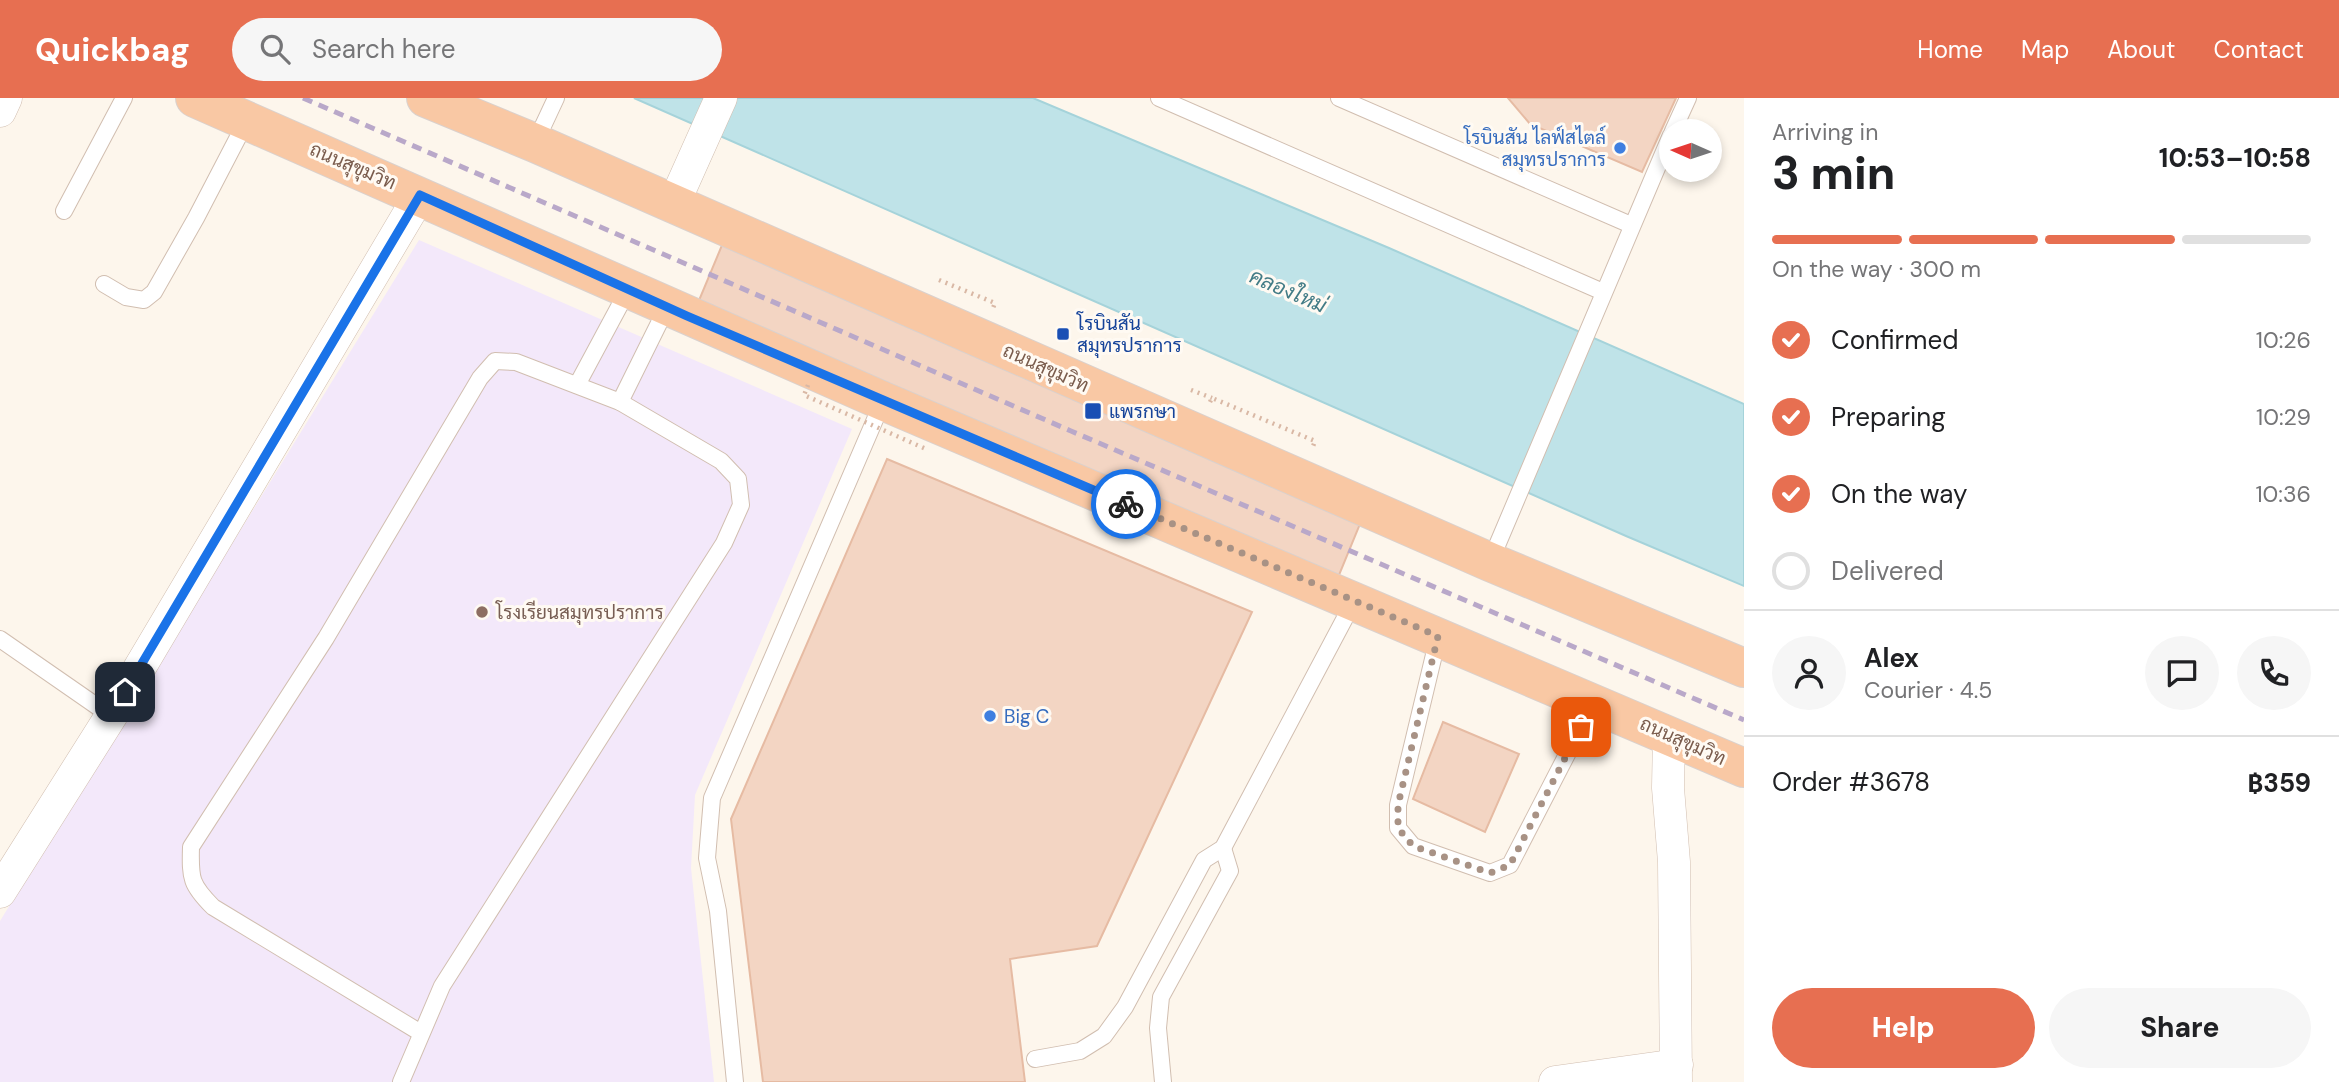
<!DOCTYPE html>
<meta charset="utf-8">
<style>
:root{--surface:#fff;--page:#f6f6f6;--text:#202124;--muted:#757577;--line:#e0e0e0;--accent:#e76f51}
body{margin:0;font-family:"DM Sans",Sarabun,sans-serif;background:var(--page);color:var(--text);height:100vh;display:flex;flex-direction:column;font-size:26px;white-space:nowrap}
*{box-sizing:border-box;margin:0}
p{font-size:23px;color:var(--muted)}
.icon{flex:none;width:38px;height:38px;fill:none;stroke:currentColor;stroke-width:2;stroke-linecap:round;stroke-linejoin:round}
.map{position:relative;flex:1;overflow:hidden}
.details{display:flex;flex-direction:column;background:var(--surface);width:595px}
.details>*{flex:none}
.needle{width:46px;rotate:273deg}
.fabs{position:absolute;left:1659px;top:21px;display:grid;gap:14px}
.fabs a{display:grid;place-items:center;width:63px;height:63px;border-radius:50%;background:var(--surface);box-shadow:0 4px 10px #0003;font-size:35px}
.pin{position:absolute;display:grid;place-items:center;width:60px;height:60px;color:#fff;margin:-30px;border-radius:14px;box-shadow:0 4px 10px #0006}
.courier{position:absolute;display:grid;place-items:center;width:70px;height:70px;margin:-35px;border:5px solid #1a73e8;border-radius:50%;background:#fff;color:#222;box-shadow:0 2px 9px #0007}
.headline em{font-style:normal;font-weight:800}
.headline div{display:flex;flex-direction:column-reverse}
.headline{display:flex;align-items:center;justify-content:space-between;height:119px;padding:0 28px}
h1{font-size:46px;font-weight:800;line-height:52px}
.bar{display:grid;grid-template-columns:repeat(4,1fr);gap:10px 7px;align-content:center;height:84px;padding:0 28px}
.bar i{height:9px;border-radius:5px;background:var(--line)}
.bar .on{background:var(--accent)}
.bar p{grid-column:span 4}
.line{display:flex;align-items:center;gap:18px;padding:0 28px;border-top:2px solid var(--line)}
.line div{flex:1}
.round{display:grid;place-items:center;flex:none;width:74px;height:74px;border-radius:37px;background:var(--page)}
ol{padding:0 28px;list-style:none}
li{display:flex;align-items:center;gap:21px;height:77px}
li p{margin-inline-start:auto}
li .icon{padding:7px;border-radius:50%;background:var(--accent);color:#fff;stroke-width:4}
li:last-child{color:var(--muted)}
li i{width:38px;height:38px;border:4px solid var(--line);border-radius:50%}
.primary-button{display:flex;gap:14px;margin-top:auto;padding:14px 28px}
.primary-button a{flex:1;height:80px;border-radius:42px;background:var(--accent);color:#fff;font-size:28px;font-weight:800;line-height:80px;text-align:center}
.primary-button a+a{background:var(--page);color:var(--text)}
header{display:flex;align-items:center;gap:42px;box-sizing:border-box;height:98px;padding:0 35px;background:var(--accent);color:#fff}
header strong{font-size:33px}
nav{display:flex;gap:38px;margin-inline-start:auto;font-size:24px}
.search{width:490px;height:63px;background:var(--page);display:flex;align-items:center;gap:18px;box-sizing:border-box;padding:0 24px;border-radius:38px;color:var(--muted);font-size:26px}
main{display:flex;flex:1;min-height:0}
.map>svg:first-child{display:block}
.education{fill:#f3e8fa}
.water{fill:#bfe3e8;stroke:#a5d3da;stroke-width:2}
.building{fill:#f3d5c3;stroke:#e6bba3;stroke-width:2}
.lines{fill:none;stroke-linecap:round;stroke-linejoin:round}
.service-casing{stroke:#d1beb0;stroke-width:18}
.minor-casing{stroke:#d1beb0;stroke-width:33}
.trunk-casing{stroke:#dad1cd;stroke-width:40}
.path{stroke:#d9b8a5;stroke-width:4.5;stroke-dasharray:2 5;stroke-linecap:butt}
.service{stroke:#fff;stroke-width:16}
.minor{stroke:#fff;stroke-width:32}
.trunk{stroke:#f9c8a4;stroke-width:38}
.rail{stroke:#b9a8c9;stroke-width:5;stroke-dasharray:10 7;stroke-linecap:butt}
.path-bridge{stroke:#d9b8a5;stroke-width:4.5;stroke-dasharray:2 5;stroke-linecap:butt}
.done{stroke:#a89285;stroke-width:7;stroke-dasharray:0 12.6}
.route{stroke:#1a73e8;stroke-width:9}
.shop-dot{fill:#3f7fe0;stroke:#fffaf3;stroke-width:2.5}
.transit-dot{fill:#1a4fb4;stroke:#fffaf3;stroke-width:2.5}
.education-dot{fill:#8d6e63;stroke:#fffaf3;stroke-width:2.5}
.labels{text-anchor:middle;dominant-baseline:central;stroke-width:6;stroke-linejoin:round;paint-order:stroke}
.shop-label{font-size:19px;fill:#366cbe;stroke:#fffaf3;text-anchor:end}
.street-label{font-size:19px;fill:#7a5c4d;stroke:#fffaf3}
.transit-label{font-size:19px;fill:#164399;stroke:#fffaf3;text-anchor:start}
.education-label{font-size:19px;fill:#785e54;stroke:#fffaf3;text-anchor:start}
.water-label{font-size:21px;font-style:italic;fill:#437c86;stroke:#fffaf3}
</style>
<header>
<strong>Quickbag</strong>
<div class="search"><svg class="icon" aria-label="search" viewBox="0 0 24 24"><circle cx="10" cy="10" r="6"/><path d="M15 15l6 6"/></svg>Search here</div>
<nav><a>Home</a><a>Map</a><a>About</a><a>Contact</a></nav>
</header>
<main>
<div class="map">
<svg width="1744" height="984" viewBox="0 0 1744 984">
<rect width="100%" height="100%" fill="#fdf6ec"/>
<!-- education -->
<polygon class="education" points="419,142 852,331 695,697 691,770 714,984 0,984 0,823"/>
<!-- water -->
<polygon class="water" points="634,0 1033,0 1389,150 1744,306 1744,488 1626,438"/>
<!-- building -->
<g class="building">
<polygon points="1508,0 1676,0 1642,74 1530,26"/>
<polygon points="730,128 1369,404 1330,499 690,224"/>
<polygon points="887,361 1252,514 1097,848 1010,861 1025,984 763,984 731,721"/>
<polygon points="1443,624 1519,656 1485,734 1413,701"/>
</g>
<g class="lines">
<!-- service casing -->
<g class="service-casing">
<g id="service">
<polyline points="1159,0 1603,194"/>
<polyline points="1339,0 1631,127"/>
<polyline points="1673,33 1688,0"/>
<polyline points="535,45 556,0"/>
<polyline points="64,113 124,0"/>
<polyline points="104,186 126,199 144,202 154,194 196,120 247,22"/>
<polyline points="577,287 628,192"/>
<polyline points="620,304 667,209"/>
<polyline points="1490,464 1671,37"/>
<polyline points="1438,540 1398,707 1398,730 1413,748 1490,775 1510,767 1594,604"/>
<polyline points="0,541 111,618"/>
<polyline points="1035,961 1080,953 1104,938 1125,909 1204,762 1223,750 1354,503"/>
<path d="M 401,984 L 442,888 L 724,445 L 741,407 L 738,381 L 721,363 L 620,304 L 516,264 L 495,263 L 480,280 L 326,540 L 191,749 C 190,781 191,787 213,809 L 421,935"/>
<polyline points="735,984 718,813 707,760 712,700 883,303"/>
<polyline points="1163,984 1158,930 1161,899 1230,773 1223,750"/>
</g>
</g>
<!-- minor casing -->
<g class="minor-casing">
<g id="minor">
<polyline points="0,13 6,0"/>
<polyline points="674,105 721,0"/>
<polyline points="1669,636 1668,690 1674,764 1676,984"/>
<polyline points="0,794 111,618 420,97"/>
<polyline points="1555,984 1677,967"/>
</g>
</g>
<!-- trunk casing -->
<g class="trunk-casing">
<g id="trunk">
<polyline points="195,0 883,303 1744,670"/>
<polyline points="426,0 535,45 1490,464 1744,570"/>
</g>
</g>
<!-- path -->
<g class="path">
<polyline points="939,182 995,205 993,210"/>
<polyline points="1191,292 1212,300"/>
<polyline points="1210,304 1212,300 1315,343 1312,351"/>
</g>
<!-- service -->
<use href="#service" class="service"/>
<!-- minor -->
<use href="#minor" class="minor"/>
<!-- trunk -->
<use href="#trunk" class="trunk"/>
<!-- rail -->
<polyline class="rail" points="303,0 1071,333 1744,622"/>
<!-- path-bridge -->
<polyline class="path-bridge" points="808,287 804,297 926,351"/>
</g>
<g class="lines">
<!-- done -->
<polyline class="done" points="1126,406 1438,538 1398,707 1398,730 1413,748 1490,775 1510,767 1581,629"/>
<!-- route -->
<polyline class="route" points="125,594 420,97 687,218 1126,406"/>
</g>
<!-- markers -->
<g class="shop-dot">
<circle cx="1620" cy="50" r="7"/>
<circle cx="990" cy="618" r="7"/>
</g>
<g class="transit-dot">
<rect x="1056" y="229" width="14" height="14" rx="3.5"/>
<rect x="1084" y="304" width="18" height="18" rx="3.5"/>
</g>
<circle class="education-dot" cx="482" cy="514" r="7"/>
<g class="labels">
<!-- shop labels -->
<g class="shop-label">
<text x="1606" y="39">โรบินสัน ไลฟ์สไตล์<tspan x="1606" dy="22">สมุทรปราการ</tspan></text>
<text x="1004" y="618" text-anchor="start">Big C</text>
</g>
<!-- street labels -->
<g class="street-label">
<text transform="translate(353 68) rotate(23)">ถนนสุขุมวิท</text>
<text transform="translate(1046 270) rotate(24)">ถนนสุขุมวิท</text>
<text transform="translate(1683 643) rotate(24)">ถนนสุขุมวิท</text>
</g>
<!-- transit labels -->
<g class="transit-label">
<text x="1077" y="225">โรบินสัน<tspan x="1077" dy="22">สมุทรปราการ</tspan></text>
<text x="1109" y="313">แพรกษา</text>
</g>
<!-- education labels -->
<g class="education-label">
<text x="496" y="514">โรงเรียนสมุทรปราการ</text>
</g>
<!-- water labels -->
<g class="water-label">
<text transform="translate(1288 193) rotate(23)">คลองใหม่</text>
</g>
</g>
</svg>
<div class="fabs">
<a><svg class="needle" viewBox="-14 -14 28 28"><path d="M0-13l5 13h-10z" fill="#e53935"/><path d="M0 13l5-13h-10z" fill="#757577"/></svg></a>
</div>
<div class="pin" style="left:1581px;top:629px;background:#ea580c"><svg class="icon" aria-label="bag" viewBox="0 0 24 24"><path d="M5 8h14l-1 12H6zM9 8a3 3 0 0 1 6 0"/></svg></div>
<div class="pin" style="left:125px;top:594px;background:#1f2937"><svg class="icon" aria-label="home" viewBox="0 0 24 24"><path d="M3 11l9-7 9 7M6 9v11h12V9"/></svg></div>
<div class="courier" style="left:1126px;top:406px"><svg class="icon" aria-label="bike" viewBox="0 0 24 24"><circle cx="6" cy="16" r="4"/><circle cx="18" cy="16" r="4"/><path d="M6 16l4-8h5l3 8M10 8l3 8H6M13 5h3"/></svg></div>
</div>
<section class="details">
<div class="headline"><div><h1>3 min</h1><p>Arriving in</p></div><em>10:53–10:58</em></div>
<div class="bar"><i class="on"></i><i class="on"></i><i class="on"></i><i></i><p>On the way · 300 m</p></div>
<ol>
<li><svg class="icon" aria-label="check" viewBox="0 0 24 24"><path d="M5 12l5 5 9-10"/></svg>Confirmed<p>10:26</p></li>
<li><svg class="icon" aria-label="check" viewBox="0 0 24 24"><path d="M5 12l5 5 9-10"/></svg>Preparing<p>10:29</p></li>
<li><svg class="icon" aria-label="check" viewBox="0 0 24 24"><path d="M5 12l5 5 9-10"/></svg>On the way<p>10:36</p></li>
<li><i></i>Delivered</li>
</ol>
<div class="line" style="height:126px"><a class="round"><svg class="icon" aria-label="person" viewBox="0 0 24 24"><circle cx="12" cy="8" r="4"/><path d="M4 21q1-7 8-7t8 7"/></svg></a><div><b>Alex</b><p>Courier · 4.5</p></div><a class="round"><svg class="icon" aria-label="chat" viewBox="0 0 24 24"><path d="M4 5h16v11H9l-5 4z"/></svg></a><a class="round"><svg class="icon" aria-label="phone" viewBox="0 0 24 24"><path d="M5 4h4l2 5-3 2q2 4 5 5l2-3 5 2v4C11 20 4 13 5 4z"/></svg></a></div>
<div class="line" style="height:91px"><div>Order #3678</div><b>฿359</b></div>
<div class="primary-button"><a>Help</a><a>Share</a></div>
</section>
</main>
